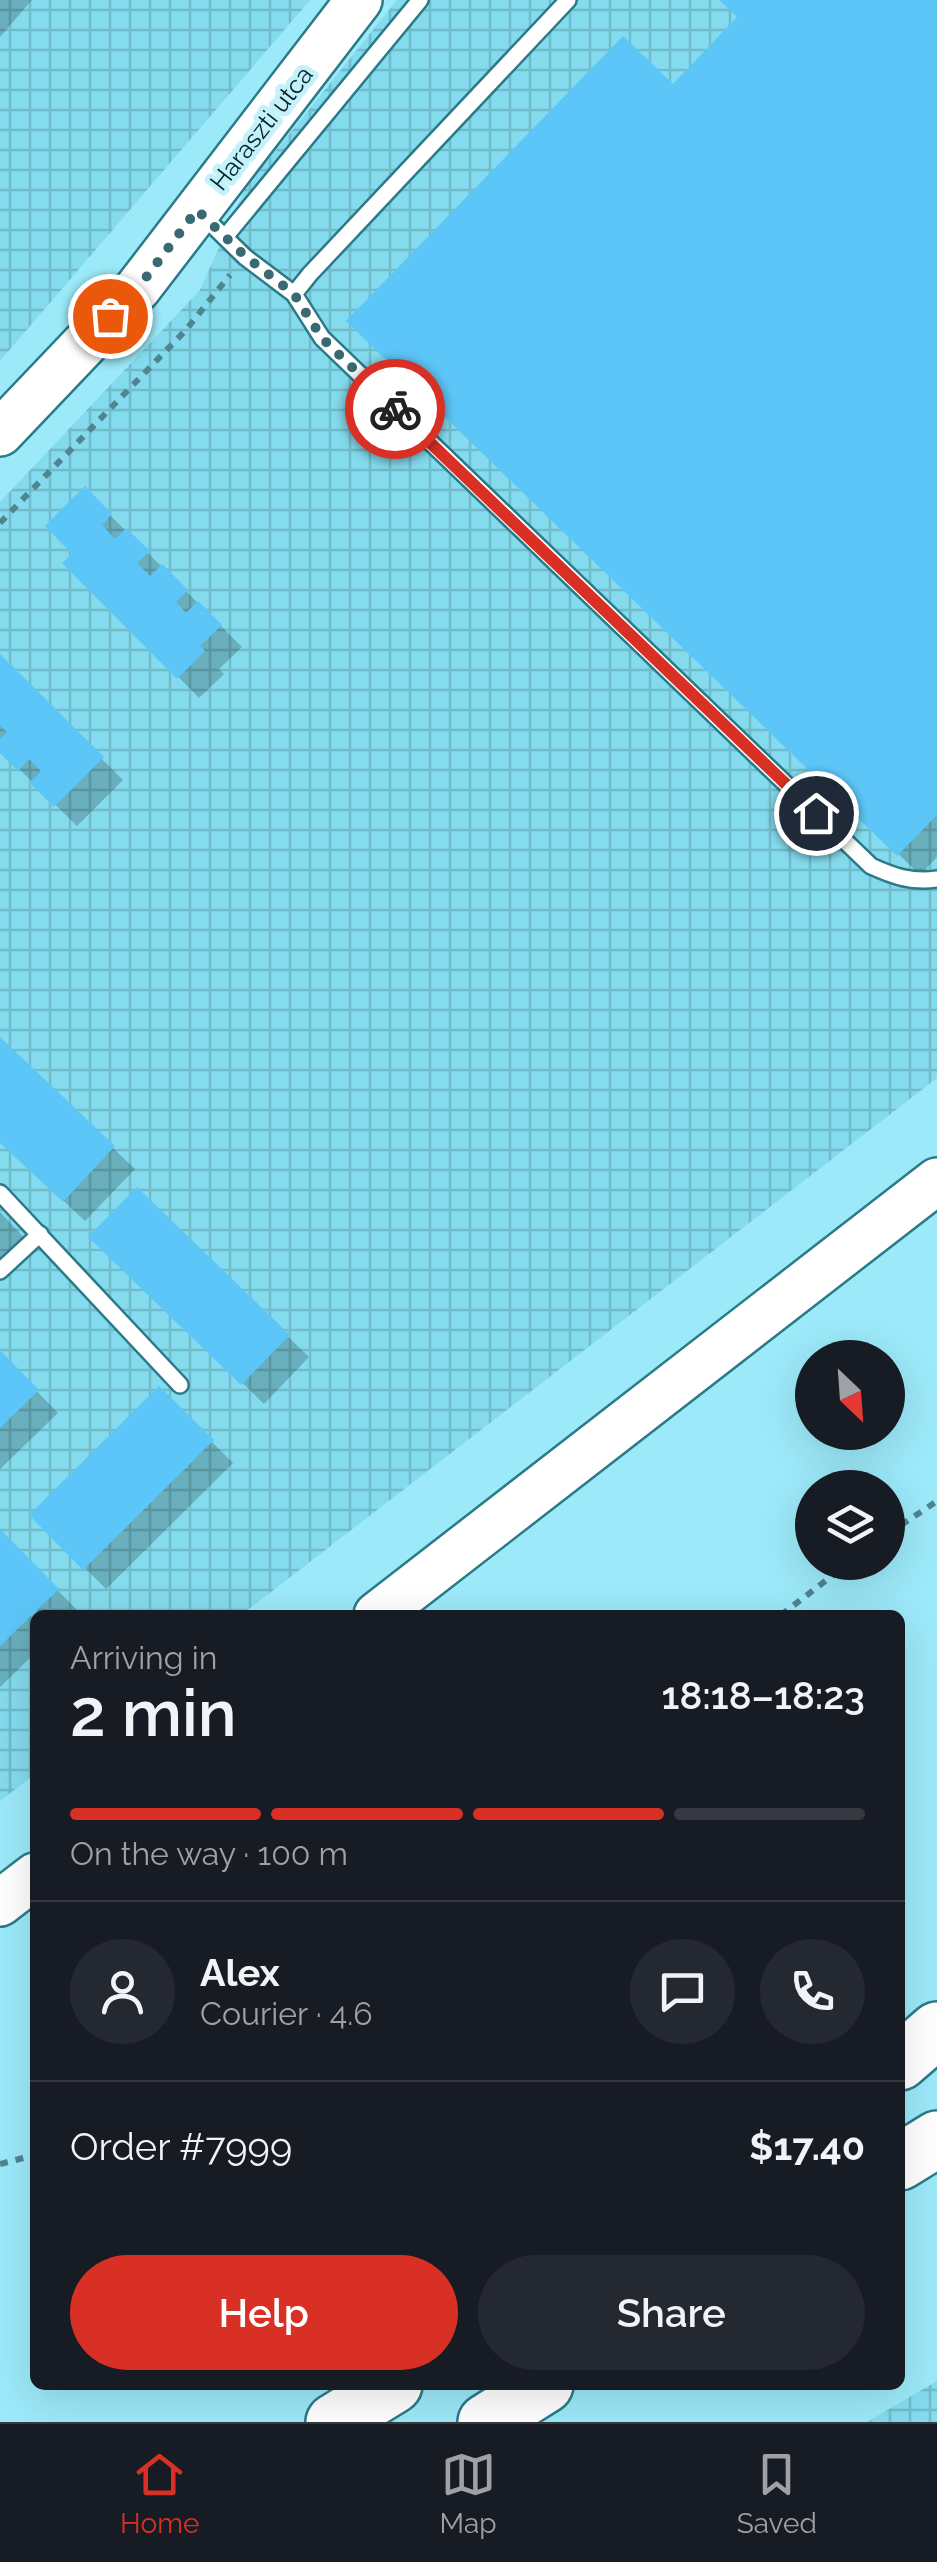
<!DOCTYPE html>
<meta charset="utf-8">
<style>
:root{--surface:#171b24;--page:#242831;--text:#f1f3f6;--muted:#9ea1a6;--line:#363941;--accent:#d93025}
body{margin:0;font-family:Raleway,sans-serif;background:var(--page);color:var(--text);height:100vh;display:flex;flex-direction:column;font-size:38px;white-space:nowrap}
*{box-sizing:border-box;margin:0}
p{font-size:32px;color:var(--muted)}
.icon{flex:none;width:55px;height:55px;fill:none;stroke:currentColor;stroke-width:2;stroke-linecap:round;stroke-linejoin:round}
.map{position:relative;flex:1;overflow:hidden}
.panel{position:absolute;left:30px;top:1610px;width:875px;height:780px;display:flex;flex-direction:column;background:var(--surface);border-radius:15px;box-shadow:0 10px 40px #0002}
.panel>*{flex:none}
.needle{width:65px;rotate:155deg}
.tools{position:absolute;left:795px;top:1340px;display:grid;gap:20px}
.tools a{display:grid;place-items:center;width:110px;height:110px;border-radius:50%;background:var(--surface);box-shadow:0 10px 40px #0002;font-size:50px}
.pin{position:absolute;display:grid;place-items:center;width:85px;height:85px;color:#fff;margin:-42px;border:5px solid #fff;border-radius:50%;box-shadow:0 2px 10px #0007}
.courier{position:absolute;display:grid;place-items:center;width:100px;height:100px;margin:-50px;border:8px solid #d93025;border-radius:50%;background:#fff;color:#222;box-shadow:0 2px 12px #0007}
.head em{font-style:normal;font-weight:600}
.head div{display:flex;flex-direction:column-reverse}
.head{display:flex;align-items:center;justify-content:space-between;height:170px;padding:0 40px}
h1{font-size:65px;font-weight:600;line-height:75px}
.bar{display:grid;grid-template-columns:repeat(4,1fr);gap:15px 10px;align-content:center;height:120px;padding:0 40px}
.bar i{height:12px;border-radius:8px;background:var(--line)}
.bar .current{background:var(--accent)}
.bar p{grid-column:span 4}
.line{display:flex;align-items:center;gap:25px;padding:0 40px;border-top:2px solid var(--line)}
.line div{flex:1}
.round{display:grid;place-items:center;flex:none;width:105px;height:105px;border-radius:52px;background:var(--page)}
.button{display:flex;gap:20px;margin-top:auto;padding:20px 40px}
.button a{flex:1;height:115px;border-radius:60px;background:var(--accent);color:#fff;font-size:40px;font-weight:600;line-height:115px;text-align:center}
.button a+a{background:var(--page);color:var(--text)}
.tabs{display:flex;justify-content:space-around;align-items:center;height:140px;border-top:2px solid var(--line);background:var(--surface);font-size:28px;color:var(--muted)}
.tabs a{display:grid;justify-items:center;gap:5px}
.tabs .current{color:var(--accent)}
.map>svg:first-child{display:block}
.industrial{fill:url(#industrial-grid)}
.shadow{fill:#0003}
.building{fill:#5dc6f9}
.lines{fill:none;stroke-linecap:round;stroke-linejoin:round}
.lane-casing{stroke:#2a7a88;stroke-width:20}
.secondary-casing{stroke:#2a7a88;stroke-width:50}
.highway-casing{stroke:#2a7a88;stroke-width:60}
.path{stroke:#4e858f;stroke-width:6;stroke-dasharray:8 8;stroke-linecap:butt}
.lane{stroke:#fff;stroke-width:15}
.secondary{stroke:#fff;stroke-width:45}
.highway{stroke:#fff;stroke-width:55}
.done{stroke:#396972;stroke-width:10;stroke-dasharray:0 18}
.route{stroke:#d93025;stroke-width:12}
.labels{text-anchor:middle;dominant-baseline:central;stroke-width:10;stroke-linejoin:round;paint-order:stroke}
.street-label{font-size:25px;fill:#03242a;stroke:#c5f1fa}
</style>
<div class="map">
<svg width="937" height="2422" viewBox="0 0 937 2422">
<defs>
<pattern id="industrial-grid" width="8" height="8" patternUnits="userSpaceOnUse" patternTransform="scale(2.5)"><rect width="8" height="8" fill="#84dbed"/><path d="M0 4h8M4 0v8" fill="none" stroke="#70bccb"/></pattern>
</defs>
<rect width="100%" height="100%" fill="#9ce9f9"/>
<!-- industrial -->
<g class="industrial">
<polygon points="0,0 310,0 0,361"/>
<polygon points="397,0 937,0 937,1078 241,1615 35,1615 35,1774 0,1801 0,502 200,290 245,189"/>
<polygon points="937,2381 937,2422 867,2422"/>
</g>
<!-- shadow -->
<g class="shadow">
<polygon points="0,0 32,0 0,37"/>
<polygon points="721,0 937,0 937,857 920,875 349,321 673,87 740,18"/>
<polygon points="85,490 242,647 219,669 224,674 199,698 66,563 76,554"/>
<polygon points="0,658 123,780 77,826 0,750"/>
<polygon points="0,1041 135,1169 85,1221 0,1141"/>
<polygon points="137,1191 309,1357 264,1404 92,1237"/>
<polygon points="0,1212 30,1244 0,1276"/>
<polygon points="0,1353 58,1413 0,1469"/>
<polygon points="159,1389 233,1463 106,1589 32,1515"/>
<polygon points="0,1532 78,1611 74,1615 35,1615 35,1653 0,1687"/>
</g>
<!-- building -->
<g class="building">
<polygon points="719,0 937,0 937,815 897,856 346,321 623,36 673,84 737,17"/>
<polygon points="85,486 112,514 102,525 115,539 126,528 150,551 137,563 150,576 162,564 188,590 176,602 186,613 198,601 222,625 200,646 205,651 177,679 62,563 72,554 45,526"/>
<polygon points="0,654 104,757 54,807 30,783 41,771 29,759 18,771 0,753 0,739 7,732 0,726"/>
<polygon points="0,1037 115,1146 63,1202 0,1143"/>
<polygon points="137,1187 290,1335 241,1385 88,1237"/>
<polygon points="0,1350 39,1390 0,1428"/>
<polygon points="159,1386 214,1440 83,1570 29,1515"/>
<polygon points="0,1529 59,1589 0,1646"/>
</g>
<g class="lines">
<!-- lane casing -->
<g class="lane-casing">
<g id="lane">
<path d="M 568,0 L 310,274 L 294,294 L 322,338 L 871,866 C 893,876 912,883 937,879"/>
<polyline points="200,213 245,257 294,294"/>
<polyline points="225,237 420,0"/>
<polyline points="0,1193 180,1385"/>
<polyline points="0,1271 40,1234"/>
</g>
</g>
<!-- secondary casing -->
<g class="secondary-casing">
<g id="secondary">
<polyline points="0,433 138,288 359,0"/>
<polyline points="377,1615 937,1181"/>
<polyline points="0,1903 35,1876"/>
</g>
</g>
<!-- highway casing -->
<g class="highway-casing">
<g id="highway">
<polyline points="900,2062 937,2030"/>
<polyline points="900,2162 937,2139"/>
<polyline points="334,2422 394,2385"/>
<polyline points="486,2422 545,2385"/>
</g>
</g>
<!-- path -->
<g class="path">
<polyline points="0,523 185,331 230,275"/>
<polyline points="888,1534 937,1501"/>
<polyline points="781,1615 850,1562"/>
<polyline points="0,2164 35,2155"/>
</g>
<!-- lane -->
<use href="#lane" class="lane"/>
<!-- secondary -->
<use href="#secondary" class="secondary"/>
<!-- highway -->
<use href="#highway" class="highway"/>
</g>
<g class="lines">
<!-- done -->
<polyline class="done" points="110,316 138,288 197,210 245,256 294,294 322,338 395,409"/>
<!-- route -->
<polyline class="route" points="395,409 816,813"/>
</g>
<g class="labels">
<!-- street labels -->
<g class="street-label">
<text transform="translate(261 128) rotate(-52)">Haraszti utca</text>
</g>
</g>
</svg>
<div class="tools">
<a><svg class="needle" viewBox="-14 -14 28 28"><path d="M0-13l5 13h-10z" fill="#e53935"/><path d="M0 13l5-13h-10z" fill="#9ea1a6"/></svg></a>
<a><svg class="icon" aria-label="layers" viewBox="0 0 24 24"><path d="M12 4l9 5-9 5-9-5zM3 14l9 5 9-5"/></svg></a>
</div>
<div class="pin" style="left:110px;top:316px;background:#ea580c"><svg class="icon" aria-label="bag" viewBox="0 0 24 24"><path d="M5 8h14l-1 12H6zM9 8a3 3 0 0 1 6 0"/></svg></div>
<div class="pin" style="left:816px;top:813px;background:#1f2937"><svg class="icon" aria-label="home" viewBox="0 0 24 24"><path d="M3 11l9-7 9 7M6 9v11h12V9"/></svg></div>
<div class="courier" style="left:395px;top:409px"><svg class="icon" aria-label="bike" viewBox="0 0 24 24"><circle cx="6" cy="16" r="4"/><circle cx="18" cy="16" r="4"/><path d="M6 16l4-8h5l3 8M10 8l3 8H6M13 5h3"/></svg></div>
<section class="panel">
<div class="head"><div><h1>2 min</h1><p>Arriving in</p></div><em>18:18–18:23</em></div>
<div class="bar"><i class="current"></i><i class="current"></i><i class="current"></i><i></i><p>On the way · 100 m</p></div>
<div class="line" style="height:180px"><a class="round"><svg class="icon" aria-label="person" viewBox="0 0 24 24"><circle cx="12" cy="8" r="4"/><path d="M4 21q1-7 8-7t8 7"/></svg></a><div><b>Alex</b><p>Courier · 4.6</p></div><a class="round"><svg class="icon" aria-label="chat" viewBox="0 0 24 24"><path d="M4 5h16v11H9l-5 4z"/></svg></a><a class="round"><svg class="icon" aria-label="phone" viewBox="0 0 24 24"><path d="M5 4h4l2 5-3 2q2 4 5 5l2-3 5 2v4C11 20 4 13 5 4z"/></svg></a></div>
<div class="line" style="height:130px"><div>Order #7999</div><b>$17.40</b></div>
<div class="button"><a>Help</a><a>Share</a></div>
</section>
</div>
<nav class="tabs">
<a class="current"><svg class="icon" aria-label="home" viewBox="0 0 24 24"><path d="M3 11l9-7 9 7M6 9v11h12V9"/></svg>Home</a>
<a><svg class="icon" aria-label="map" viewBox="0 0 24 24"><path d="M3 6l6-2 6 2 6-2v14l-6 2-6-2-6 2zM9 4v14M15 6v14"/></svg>Map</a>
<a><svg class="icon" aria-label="saved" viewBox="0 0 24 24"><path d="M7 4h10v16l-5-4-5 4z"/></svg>Saved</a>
</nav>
